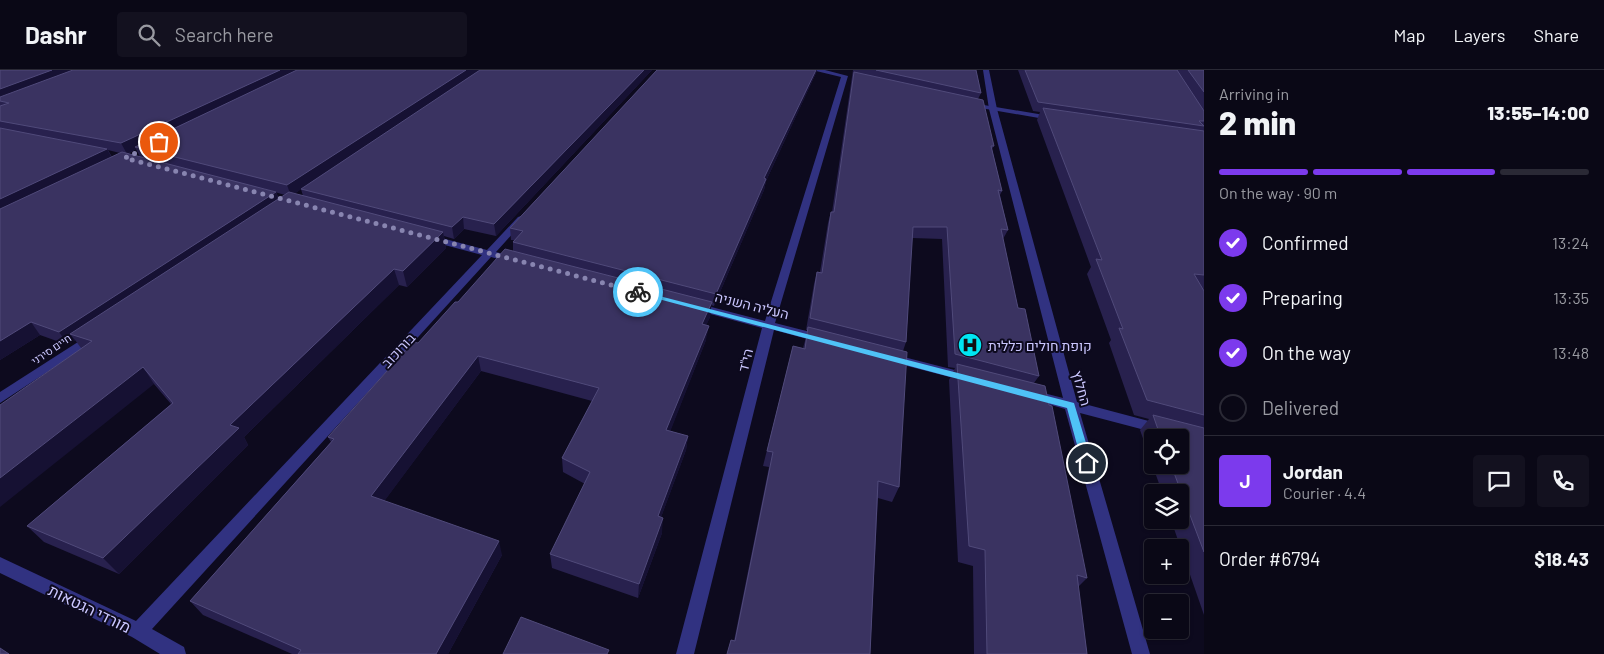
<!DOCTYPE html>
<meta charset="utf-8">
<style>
:root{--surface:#0a0816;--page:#13111f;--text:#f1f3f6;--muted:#999aa1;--line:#2a2935;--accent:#7c3aed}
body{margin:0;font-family:Barlow,Heebo,sans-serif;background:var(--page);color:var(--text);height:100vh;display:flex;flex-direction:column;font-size:19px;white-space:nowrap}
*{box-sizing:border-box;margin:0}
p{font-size:16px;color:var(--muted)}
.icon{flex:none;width:28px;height:28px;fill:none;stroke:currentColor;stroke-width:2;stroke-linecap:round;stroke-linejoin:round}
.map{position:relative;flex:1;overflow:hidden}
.details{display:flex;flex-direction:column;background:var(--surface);width:400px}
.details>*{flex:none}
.buttons{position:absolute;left:1144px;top:359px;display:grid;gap:10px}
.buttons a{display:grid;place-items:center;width:45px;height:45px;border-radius:5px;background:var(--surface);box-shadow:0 1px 4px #0004,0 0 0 1px var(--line);font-size:25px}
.pin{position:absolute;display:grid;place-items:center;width:42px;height:42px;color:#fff;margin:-21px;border:2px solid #fff;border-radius:50%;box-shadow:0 1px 5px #0007}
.courier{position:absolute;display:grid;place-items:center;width:50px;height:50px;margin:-25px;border:4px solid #4fc3f7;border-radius:50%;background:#fff;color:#222;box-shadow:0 1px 6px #0007}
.headline em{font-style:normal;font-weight:800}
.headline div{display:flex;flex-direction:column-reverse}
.headline{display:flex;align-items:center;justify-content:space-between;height:85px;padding:0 15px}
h1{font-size:32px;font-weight:800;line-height:38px}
.bar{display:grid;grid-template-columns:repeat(4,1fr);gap:8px 5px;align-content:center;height:60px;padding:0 15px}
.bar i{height:6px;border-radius:4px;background:var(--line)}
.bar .active{background:var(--accent)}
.bar p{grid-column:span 4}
.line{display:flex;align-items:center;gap:12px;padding:0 15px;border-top:1px solid var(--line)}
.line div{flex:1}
.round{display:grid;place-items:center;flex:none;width:52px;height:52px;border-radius:5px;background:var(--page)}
ol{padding:0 15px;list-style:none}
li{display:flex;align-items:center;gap:15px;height:55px}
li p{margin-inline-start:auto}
li .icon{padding:5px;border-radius:50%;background:var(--accent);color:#fff;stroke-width:4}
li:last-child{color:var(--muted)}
li i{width:28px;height:28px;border:2px solid var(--line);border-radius:50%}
header{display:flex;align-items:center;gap:30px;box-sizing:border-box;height:70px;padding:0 25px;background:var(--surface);border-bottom:1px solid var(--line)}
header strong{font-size:24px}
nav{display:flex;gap:28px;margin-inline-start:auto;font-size:18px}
.search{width:350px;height:45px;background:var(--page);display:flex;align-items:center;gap:12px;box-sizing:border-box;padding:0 18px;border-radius:5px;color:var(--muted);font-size:19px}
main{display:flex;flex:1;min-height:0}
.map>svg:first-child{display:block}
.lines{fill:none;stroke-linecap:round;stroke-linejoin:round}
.pedestrian{fill:#313281;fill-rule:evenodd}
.minor{fill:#313281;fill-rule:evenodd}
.wall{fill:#28214e;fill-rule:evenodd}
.shaded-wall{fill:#161133}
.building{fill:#3a3361;stroke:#504a7a}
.route{fill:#4fc3f7}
.done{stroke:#8885b0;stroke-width:5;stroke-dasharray:0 9}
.labels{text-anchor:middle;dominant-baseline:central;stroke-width:4;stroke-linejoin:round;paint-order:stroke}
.far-street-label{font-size:11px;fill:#cbc7ff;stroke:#0d0a1e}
.street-label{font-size:14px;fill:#cbc7ff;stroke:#0d0a1e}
.poi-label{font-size:14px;fill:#cbc7ff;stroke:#0d0a1e;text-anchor:start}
.near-street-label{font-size:16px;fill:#cbc7ff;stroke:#0d0a1e}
</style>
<header>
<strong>Dashr</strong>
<div class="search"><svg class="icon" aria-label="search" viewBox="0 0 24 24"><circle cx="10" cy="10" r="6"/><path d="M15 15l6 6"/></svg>Search here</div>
<nav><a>Map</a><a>Layers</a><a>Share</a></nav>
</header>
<main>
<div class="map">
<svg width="1204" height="584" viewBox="0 0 1204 584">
<rect width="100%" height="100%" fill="#0d0a1e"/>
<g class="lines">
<!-- pedestrian -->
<polygon class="pedestrian" points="966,32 1056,47 1060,49 1056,51 969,36 965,34"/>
<!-- minor -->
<g class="minor">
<polygon points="812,0 825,0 848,6 775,253 826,266 828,269 822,273 774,260 694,584 676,584 762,258 692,239 690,237 696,233 765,251 841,7"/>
<polygon points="983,0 989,0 997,39 1077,332 1160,354 1165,355 1167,359 1165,363 1160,364 1080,343 1150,584 1132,584 1065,339 1027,328 1025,325 1027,322 1032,320 1063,328 989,39"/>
<polygon points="521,146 526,149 496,182 518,188 519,190 518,192 514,193 491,187 152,559 184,577 186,584 160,584 132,567 0,503 0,487 136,551 482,185 426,170 426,166 430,165 487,180 518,147"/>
<polygon points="92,263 98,267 96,270 0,333 0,322"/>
<polygon points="892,284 974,305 975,308 974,311 969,312 888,291 886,288 888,285"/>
</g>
</g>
<!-- wall -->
<g class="wall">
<path d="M 0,0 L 652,0 L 496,166 L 464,159 L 454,169 L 444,166 L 446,178 L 407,217 L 399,215 L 244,367 L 248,375 L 119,504 L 44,472 L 27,456 L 171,334 L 154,314 L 81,278 L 75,270 L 68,275 L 40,265 L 0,290 ZM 136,79 L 140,87 L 128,84 ZM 108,80 L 120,83 L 121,83 L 112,87 ZM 261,118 L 285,125 L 279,129 L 276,122 ZM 301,119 L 303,126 L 294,124 Z"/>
<polygon points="657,0 817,0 816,3 766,111 764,120 714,236 711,235 710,247 706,255 706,270 670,361 688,366 686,380 661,447 662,463 638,528 552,498 550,484 585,414 563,402 562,388 592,331 481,301 384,431 502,485 448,584 292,584 203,545 190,531 331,372 328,367 458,232 513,181 513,172 514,170 511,170 510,158"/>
<polygon points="853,0 976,0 981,23 978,29 994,76 992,79 1002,121 1000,125 1008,160 1003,169 1018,238 1039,306 1034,313 1087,508 1078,517 1087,584 974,584 973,496 958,492 949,310 955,298 948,297 942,169 912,168 906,272 903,281 899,417 892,432 878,428 870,584 727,584 731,570 734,571 769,397 763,396 793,276 803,278 808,260 806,260 814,214 817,202 820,202 828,153 831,142 832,142"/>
<path d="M 1018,0 L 1204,0 L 1204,545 L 1171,450 L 1180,450 L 1180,422 L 1162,422 L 1140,360 L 1149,349 L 1134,345 L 1109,273 L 1111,270 L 1087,204 L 1091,197 L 1037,50 L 1040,42 L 1033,41 ZM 1152,368 L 1180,368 L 1180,395 L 1152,395 Z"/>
</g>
<!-- shaded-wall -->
<g class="shaded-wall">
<polygon points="52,0 83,0 0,31 0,19"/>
<polygon points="280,0 303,0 135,77 136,79 127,84 121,73"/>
<polygon points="466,0 482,0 291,126 287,115"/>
<polygon points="644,0 652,0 496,166 494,154"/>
<polygon points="816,0 817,0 816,3 766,111 764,120 714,236 716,224 764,108"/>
<polygon points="107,79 113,90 0,144 0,129"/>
<polygon points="276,122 280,134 70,264 75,270 68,275 59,262"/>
<polygon points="463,147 464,159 454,169 452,157"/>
<polygon points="443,162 446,178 407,217 403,201"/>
<polygon points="394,199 399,215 244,367 248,375 119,504 103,488 230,355"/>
<polygon points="712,232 710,247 700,269 702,254"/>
<polygon points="31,252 40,265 0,290 0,271"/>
<polygon points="709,256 706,270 665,375 666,360"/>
<polygon points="478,286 481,301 377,441 371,426"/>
<polygon points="143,297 154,314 0,437 0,408"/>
<polygon points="688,366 686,380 656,461 658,446"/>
<polygon points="663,448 662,463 638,528 639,514"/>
<polygon points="499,471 502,485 448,584 436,584"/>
</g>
<!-- building -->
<g class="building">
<polygon points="0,0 52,0 0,19"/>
<polygon points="73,0 280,0 121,73 0,51 0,36 9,33 0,31 0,27"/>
<polygon points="297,0 466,0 287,115 135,77"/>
<polygon points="480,0 644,0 494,154 463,147 452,157 301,119"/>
<polygon points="657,0 816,0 764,108 766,109 716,224 513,172 523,161 510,158"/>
<polygon points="876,0 976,0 981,23"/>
<polygon points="1025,0 1177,0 1204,41 1204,51 1199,51 1204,56 1038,32"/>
<polygon points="1188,0 1204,0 1204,22"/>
<polygon points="854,2 983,30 994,76 991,76 1002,121 998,120 1008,160 1001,159 1018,238 1025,239 1039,306 955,284 947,157 913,157 906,272 810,248 817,202 822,203 831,142 834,142"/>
<polygon points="1043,38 1204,61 1204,205 1194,204 1204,221 1204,345 1147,330 1119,258 1123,259 1096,189 1102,190"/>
<polygon points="0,58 107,79 0,129"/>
<polygon points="122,82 276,122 59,262 31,252 0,271 0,139"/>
<polygon points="289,122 443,162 403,201 394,199 230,355 239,358 103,488 27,456 173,333 143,297 0,408 0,335 92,271 70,264"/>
<polygon points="505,179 712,232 702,254 709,256 666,360 688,366 658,446 663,448 639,514 550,484 590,402 562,388 599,318 478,286 371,426 499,471 436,584 298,584 301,580 190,531 334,369 328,367 413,272 418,273 455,232 458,232"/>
<polygon points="808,257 907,282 899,417 878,411 870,584 727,584 731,570 735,571 773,382 767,381 793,276 805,279"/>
<polygon points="957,294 1045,316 1049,335 1052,336 1087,508 1077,505 1087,584 987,584 985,480 969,476"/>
<polygon points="1153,345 1204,358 1204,482 1171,395 1180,395 1180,368 1161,368"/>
<polygon points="521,547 609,580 607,584 503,584"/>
<polygon points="0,578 9,584 0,584"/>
</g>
<!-- route -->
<polygon class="route" points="636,220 1074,333 1092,393 1087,397 1082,393 1067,338 636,223"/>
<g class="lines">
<!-- done -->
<polyline class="done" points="159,72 125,88 638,222"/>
</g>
<!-- icons -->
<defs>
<g id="hospital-disc" transform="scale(1.25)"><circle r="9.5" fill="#00e6f2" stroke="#0d0a1e"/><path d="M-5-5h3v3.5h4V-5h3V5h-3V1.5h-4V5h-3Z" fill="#111"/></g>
</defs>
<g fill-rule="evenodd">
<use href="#hospital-disc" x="970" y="275"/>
</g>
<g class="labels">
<!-- far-street labels -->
<g class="far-street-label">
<text transform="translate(51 279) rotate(-34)">חיים סירני</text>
</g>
<!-- street labels -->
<g class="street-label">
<text transform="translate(752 235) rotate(14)">העליה השניה</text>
<text transform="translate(398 280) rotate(-47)">בורוכוב</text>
<text transform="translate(745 290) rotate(-76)">הי"ד</text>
<text transform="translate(1082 318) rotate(75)">החלוץ</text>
</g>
<!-- poi labels -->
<g class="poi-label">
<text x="988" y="275">קופת חולים כללית</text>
</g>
<!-- near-street labels -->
<g class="near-street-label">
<text transform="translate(90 538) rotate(26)">מורדי הגטאות</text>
</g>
</g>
</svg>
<div class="buttons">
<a><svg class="icon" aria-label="locate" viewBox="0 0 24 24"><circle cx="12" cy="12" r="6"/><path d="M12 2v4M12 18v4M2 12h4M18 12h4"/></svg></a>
<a><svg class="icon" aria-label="layers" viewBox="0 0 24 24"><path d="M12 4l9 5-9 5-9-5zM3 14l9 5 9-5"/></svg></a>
<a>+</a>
<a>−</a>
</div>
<div class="pin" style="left:159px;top:72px;background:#ea580c"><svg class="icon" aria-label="bag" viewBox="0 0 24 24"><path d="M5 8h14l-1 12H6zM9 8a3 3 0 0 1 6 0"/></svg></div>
<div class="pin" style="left:1087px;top:393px;background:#1f2937"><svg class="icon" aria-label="home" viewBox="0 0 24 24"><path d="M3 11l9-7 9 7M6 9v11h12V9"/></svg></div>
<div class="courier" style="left:638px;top:222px"><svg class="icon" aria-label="bike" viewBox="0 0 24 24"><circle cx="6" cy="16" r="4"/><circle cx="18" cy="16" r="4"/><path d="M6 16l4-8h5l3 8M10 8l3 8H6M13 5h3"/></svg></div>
</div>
<section class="details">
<div class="headline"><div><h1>2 min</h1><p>Arriving in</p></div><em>13:55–14:00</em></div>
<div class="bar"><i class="active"></i><i class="active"></i><i class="active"></i><i></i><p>On the way · 90 m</p></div>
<ol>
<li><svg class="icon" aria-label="check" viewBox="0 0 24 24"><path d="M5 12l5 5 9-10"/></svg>Confirmed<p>13:24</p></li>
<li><svg class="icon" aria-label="check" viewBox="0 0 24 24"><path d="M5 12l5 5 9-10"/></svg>Preparing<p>13:35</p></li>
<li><svg class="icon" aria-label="check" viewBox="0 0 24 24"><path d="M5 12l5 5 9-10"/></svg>On the way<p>13:48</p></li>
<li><i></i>Delivered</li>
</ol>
<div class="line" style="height:90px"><b class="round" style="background:var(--accent);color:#fff">J</b><div><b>Jordan</b><p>Courier · 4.4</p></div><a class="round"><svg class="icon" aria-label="chat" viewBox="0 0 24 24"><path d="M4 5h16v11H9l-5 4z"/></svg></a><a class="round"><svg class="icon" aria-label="phone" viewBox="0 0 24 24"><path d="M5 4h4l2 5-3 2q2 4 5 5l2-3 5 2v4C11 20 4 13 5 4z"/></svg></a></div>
<div class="line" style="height:65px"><div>Order #6794</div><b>$18.43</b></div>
</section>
</main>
